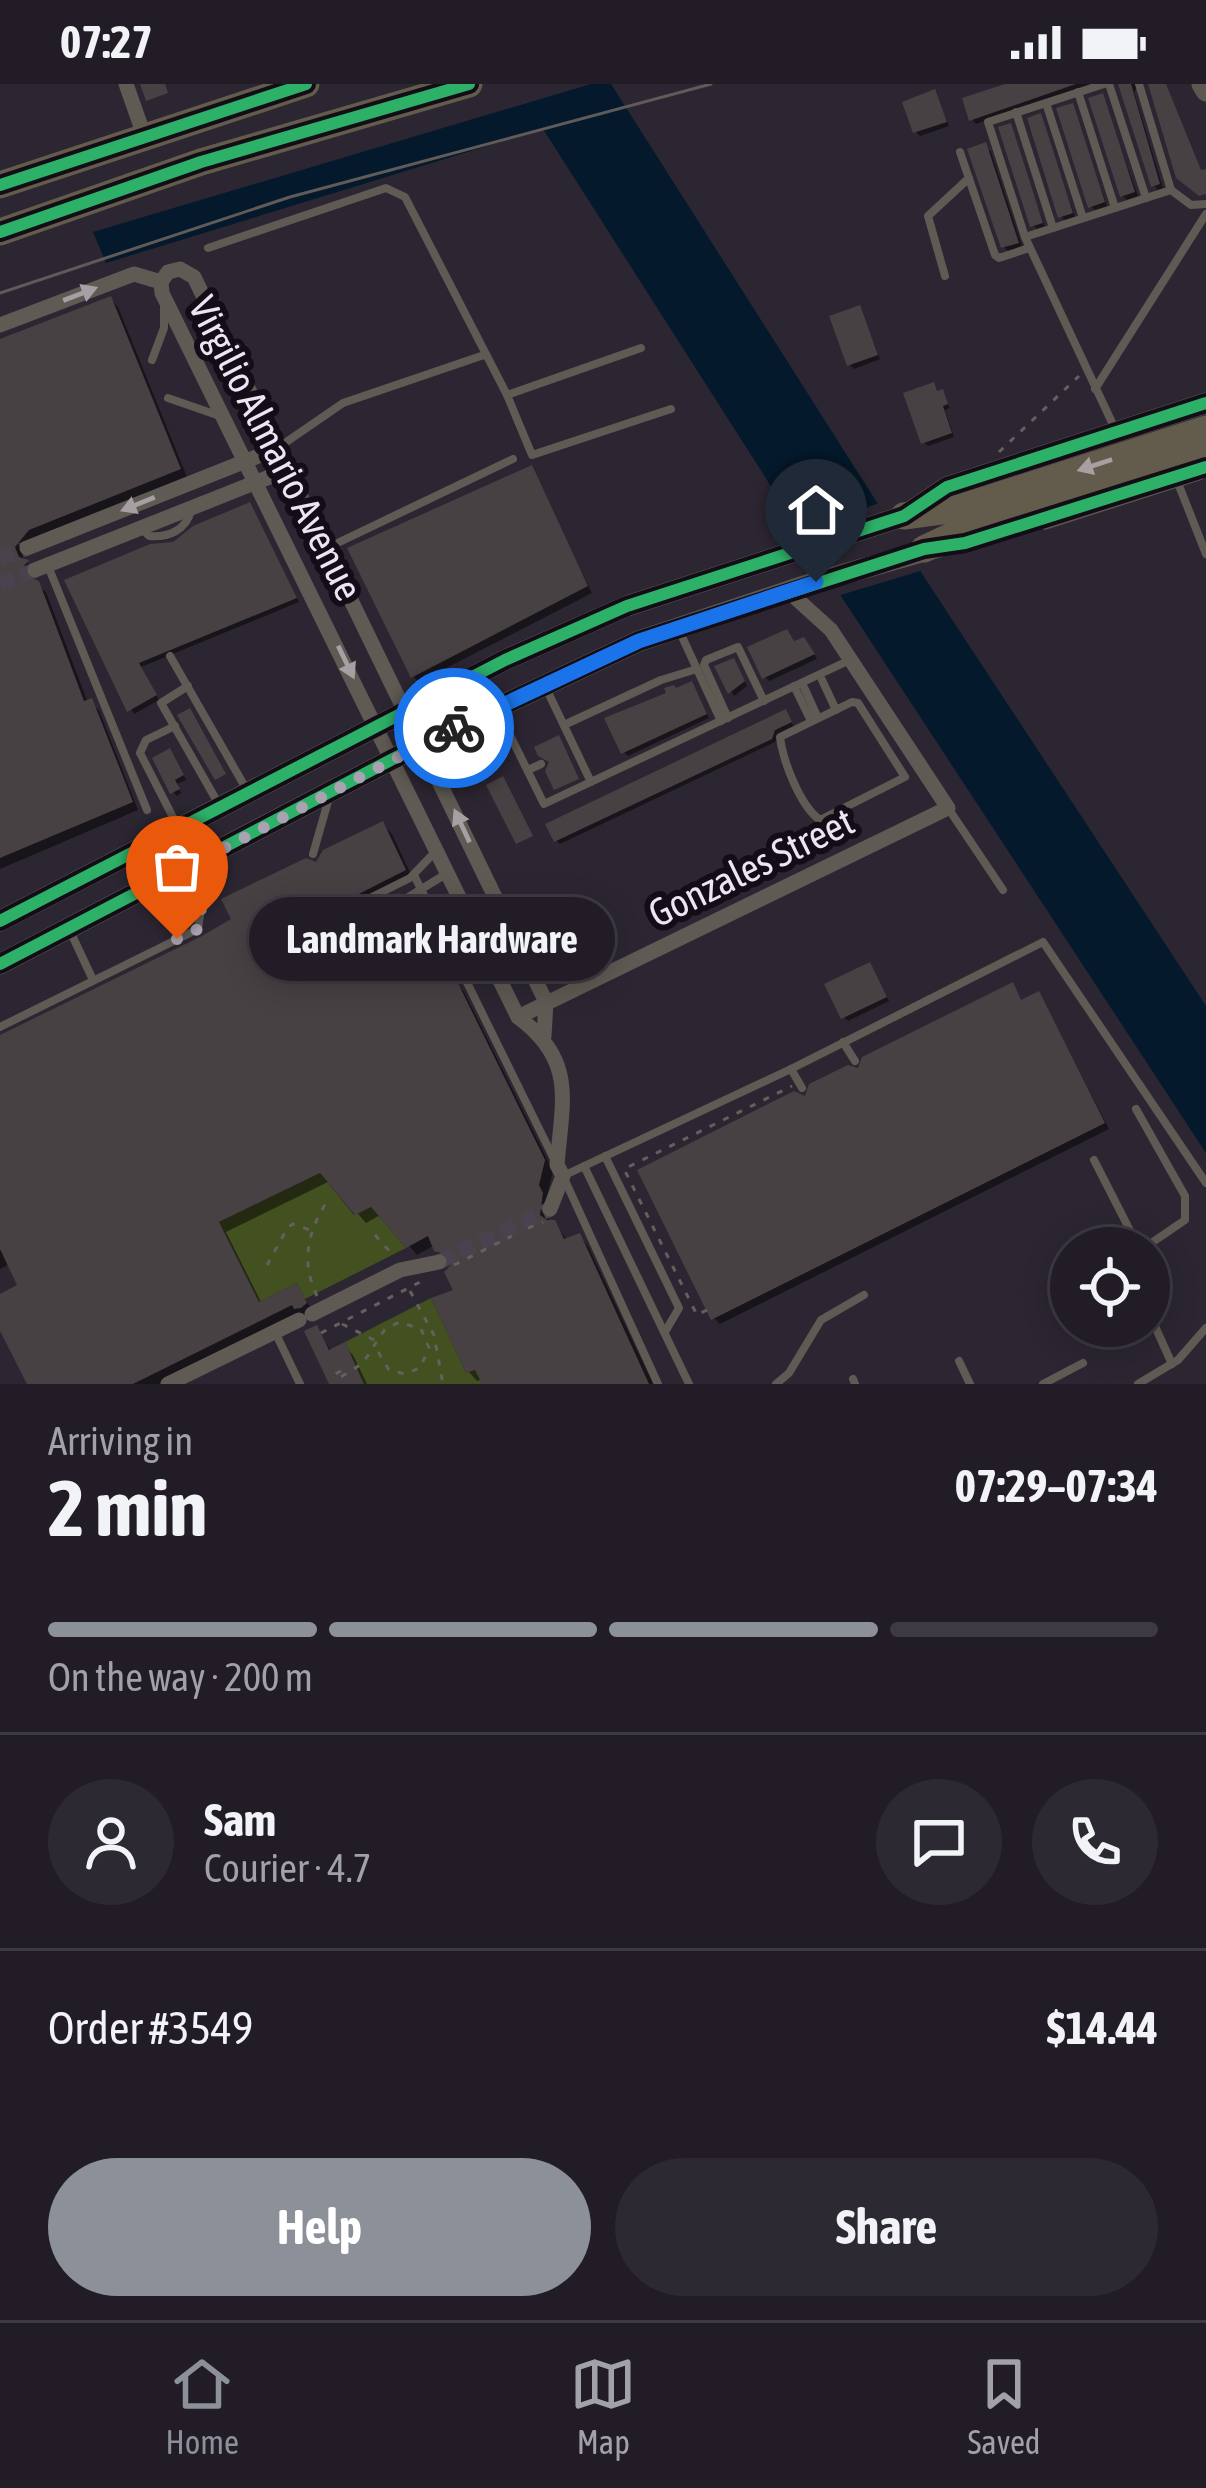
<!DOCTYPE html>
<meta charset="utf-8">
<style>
:root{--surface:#211c26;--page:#2d2932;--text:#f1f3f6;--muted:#a2a1a7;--line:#3e3a43;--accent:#8c9099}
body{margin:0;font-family:"Asap Condensed",sans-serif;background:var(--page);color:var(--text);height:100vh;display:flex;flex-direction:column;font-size:45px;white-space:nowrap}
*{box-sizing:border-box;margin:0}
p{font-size:39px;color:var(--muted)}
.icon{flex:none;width:66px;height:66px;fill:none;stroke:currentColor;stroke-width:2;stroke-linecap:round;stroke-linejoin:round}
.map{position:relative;height:1300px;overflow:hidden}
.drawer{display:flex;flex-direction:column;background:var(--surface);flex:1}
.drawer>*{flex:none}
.controls{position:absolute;left:1050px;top:1143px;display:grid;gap:24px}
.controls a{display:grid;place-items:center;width:120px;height:120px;border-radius:50%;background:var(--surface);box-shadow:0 6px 30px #0003,0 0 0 3px var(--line);font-size:60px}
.pin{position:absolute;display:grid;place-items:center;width:102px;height:102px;color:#fff;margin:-123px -51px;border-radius:50% 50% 50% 0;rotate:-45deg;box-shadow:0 0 12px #0007}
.pin .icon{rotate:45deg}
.courier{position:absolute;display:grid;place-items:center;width:120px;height:120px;margin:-60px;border:9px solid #1a73e8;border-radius:50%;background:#fff;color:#222;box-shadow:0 3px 15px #0007}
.bubble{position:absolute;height:84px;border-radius:42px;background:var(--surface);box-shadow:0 6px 30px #0003,0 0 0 3px var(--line);font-size:39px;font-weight:700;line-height:84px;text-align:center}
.headline em{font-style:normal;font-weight:700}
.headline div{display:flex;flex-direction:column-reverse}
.headline{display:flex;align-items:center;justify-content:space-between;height:204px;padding:0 48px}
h1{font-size:78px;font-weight:700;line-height:90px}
.bar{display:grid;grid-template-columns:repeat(4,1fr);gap:18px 12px;align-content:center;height:144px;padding:0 48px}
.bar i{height:15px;border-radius:9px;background:var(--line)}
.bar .active{background:var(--accent)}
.bar p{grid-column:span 4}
.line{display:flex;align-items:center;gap:30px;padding:0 48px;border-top:3px solid var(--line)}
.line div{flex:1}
.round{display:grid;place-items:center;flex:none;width:126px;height:126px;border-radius:63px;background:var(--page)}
.primary-button{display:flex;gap:24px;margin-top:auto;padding:24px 48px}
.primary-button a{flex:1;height:138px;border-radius:72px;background:var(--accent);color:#fff;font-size:48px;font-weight:700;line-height:138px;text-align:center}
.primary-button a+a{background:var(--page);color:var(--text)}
.status{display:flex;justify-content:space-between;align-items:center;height:84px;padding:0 60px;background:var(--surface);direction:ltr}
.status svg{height:33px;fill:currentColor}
.tab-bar{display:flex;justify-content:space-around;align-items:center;height:168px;border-top:3px solid var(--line);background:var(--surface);font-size:33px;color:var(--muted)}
.tab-bar a{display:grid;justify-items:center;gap:6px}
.tab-bar .active{color:var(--accent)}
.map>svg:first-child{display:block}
.green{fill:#435020}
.water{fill:#04192b}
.pier{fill:#2c2632}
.shadow{fill:#0007}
.building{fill:#484143}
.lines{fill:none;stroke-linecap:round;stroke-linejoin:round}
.street-tunnel{stroke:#49434f;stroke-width:15;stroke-dasharray:15 8;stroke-linecap:butt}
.path{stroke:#64605d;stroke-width:3;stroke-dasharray:6 9;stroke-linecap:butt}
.lane{stroke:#5f5a53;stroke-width:8}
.street{stroke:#5f5a53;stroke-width:15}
.secondary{stroke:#5e574f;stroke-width:21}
.highway{stroke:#635b4b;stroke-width:27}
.tram{stroke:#605b59;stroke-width:3}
.cycleway-casing{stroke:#120d17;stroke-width:20}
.cycleway{stroke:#2db169;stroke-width:12}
.oneway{fill:#a6a0a4}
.oneway2{fill:#a8a0a0}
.done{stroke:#a9a2b0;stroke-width:12;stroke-dasharray:0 21.6}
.route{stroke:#1a73e8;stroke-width:15}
.labels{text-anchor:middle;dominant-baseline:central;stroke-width:12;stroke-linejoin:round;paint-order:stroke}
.street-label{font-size:39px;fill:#ece5f4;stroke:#120d17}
</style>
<div class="status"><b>07:27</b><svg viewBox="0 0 49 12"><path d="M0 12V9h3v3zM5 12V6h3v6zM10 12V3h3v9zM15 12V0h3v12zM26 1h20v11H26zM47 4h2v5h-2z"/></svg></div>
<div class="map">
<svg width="1206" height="1300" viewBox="0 0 1206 1300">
<rect width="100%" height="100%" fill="#2c2632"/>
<!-- green -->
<g class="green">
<polygon points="320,1089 354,1131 371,1123 406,1164 305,1215 297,1199 259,1218 219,1138"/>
<polygon points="431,1214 466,1289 475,1286 482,1300 364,1300 345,1258"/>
</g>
<!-- water -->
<polygon class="water" points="591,0 611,0 930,502 1206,922 1206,1069 841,512 543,45 106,179 93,148"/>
<!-- pier -->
<polygon class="pier" points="885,417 927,485 834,513 793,449"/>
<!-- shadow -->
<g class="shadow">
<polygon points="1016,0 1094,0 976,40 972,35"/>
<polygon points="1121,0 1140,0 1134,8 1163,104 1158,106 1154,101"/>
<polygon points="935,8 949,42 920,52 916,48"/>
<polygon points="1102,12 1138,112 1127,116 1123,112"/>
<polygon points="1072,22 1107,122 1095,126 1091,122"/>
<polygon points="1040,33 1075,133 1065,136 1061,132"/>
<polygon points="1010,43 1045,143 1037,145 1033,141"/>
<polygon points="985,62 991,68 1023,165 1010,169 1004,163"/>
<polygon points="111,215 118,223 187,393 37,453 22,470 24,477 35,485 30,497 46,508 88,619 99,626 138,726 0,785 0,259"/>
<polygon points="860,224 880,275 854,285 850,281"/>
<polygon points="934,302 950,324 945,326 954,353 928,362 924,358"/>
<polygon points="531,385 592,509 419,598 413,592"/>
<polygon points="253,426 299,518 141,583 159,616 134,630 68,498 174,460"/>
<polygon points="794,560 808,560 817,575 769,597 765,593"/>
<polygon points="737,581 747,602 734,612 718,583"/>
<polygon points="695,604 709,634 628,672 624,668 677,607"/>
<polygon points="789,633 794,643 779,650 775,658 560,760 556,756"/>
<polygon points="174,672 186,696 177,700 181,709 177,712 173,708"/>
<polygon points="383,741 392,750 413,795 287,859 282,873 292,892 298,894 417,821 426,830 457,893 457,900 464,908 553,1087 547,1112 551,1121 548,1139 554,1139 568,1157 579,1152 588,1162 653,1300 485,1300 483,1295 477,1297 468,1287 455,1175 447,1175 435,1161 417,1171 382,1130 366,1139 330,1097 226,1148 262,1220 297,1203 314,1229 306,1233 302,1229 159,1300 30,1300 0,1241 0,1213 21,1203 10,1180 0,1185 0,955 203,855"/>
<polygon points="402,811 409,818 309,879 300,869 297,863"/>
<polygon points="873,885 889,917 848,937 844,933"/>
<polygon points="1039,910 1109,1045 720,1240 714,1234 807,1016 1025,931"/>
<polygon points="316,1244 332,1268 344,1262 353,1271 367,1300 333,1300 308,1248"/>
</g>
<!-- building -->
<g class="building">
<polygon points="140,0 165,0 168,9 146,17"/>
<polygon points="1005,0 1076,0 969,37 962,14"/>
<polygon points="1118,0 1131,0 1160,100 1151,103"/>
<polygon points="1148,0 1166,0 1201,86 1206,85 1206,110 1199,112 1176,94"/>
<polygon points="935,5 947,38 913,49 902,18"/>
<polygon points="1103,9 1135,108 1120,113 1088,14"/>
<polygon points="1073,19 1105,118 1088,124 1056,24"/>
<polygon points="1041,29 1073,129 1058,134 1027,34"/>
<polygon points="1011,39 1043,139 1030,143 998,43"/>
<polygon points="986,58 1019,159 1001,164 967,65"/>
<polygon points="111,212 181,385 29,446 15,463 19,473 29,476 23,483 24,491 39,497 84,617 92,614 133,718 0,774 0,255"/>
<polygon points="860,221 878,271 847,282 829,232"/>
<polygon points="934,298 937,307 943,305 948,320 943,322 952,349 921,360 903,309"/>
<polygon points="532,381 588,502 411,594 347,464"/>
<polygon points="250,418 297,514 139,579 157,611 127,628 64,496 150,460 173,458 193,442"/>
<polygon points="787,545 794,557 804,553 815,570 762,595 747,563"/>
<polygon points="734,574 745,597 728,610 714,582"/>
<polygon points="692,597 707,630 621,670 604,634 666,609 664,604 674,601 676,604"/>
<polygon points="190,624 226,690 215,696 177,631"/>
<polygon points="786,625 792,638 775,646 772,655 554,758 545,740"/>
<polygon points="559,651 579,695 554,706 545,687 549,678 538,672 534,663"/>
<polygon points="170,664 184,691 175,696 180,705 170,710 152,674"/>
<polygon points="503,692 533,752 516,760 486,701"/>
<polygon points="383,737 406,786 278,851 275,862 287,888 297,891 418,817 450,882 449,891 456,895 545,1076 539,1101 543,1109 540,1131 547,1136 555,1136 564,1155 580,1149 649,1300 482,1300 475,1286 466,1289 431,1214 453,1206 444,1188 451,1181 449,1171 434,1167 428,1152 406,1164 371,1123 355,1131 320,1089 219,1138 259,1218 297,1199 307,1219 301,1224 294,1225 292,1221 133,1300 27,1300 0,1247 0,1210 17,1201 0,1165 0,951 202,852 231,835 221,815 306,774 316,778 323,766"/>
<polygon points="402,807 297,871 293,862"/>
<polygon points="870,878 887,913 841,935 824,900"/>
<polygon points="1013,898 1021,916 1039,907 1105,1039 711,1236 637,1086 794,1007 805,1012 809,1000 848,981 858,984 862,973"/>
<polygon points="317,1241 329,1266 345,1258 364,1300 329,1300 304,1247"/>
</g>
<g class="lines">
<!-- street-tunnel -->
<g class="street-tunnel">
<polyline points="0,475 27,464"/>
<polyline points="0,500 35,486"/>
<polyline points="439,1178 550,1125"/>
</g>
<!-- path -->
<g class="path">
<polyline points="999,368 1079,292"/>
<polyline points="528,1144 543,1138"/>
<polyline points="375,1151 393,1171"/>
<polyline points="267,1181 288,1143 293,1140 310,1146"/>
<polyline points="454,1181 512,1152"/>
<polyline points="410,1207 434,1251 443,1300"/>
<path d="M 317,1212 C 301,1178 307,1150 326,1119"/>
<polyline points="707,1226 697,1231 624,1085 792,1002"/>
<polyline points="342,1240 376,1257"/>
<polyline points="321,1249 424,1196"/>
<path d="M 341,1287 L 335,1290 L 338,1294 C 370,1279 367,1269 386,1244 L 400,1238 L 421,1245 L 429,1264 L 420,1284 L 405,1290 L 389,1286 L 377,1266"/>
</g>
<!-- lane -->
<g class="lane">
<polyline points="1104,0 988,38 1025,153 1171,106 1139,0"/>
<polyline points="1109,0 1146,114"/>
<polyline points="1078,8 1115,124"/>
<polyline points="1046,19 1083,134"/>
<polyline points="1016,28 1053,144"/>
<polyline points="960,68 995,171 999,174 1029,164"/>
<polyline points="1171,106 1191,121 1206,120"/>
<polyline points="1025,153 1116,347"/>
<polyline points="208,164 386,104 405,113 507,311 532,371 671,325"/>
<polyline points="945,192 928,132 969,94"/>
<polyline points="152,276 164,244 164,222"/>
<polyline points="1095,305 1206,130"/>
<polyline points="507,311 641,264"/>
<polyline points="168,314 217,331"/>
<polyline points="279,363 343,319 484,271"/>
<polyline points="1176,394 1206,470"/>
<path d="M 143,446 L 149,452 C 168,454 186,446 191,427"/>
<polyline points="327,464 513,375"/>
<polyline points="48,482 147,726"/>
<polyline points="678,544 721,637"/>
<polyline points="170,572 248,708"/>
<polyline points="822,596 836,626"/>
<polyline points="802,599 818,634"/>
<polyline points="188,602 161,619 218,719"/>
<polyline points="545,602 591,698"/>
<polyline points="794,602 811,637"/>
<path d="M 852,618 L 858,619 L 905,693 L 820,736 C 800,722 783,677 780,653 Z"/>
<polyline points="497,625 544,720 852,575"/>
<polyline points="728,634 704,581 706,576 738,563 764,617"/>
<polyline points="564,641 661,596 697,585"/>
<polyline points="175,642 146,656 140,669 178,743"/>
<polyline points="528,686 541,680"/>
<polyline points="948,724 1003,806"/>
<polyline points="436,767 410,794 282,858 294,883 446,790"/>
<polyline points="313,770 329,714"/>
<polyline points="414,791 554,1075"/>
<polyline points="71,849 93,896"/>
<polyline points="456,887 485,867"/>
<polyline points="0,943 198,845 201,825 189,785"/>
<polyline points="843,958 855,977"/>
<polyline points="791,985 802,1004"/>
<polyline points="1136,1025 1185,1112 1185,1136 1144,1164"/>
<polyline points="605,1072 679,1224 665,1248"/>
<polyline points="1094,1076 1139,1164"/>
<polyline points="584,1082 689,1300"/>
<polyline points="1149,1229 1172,1280"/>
<polyline points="275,1248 300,1300"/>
<polyline points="959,1277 970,1300"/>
<polyline points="853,1295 855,1300"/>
<polyline points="658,1300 563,1092 791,985 1043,858 1206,1099"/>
<polyline points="776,1300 789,1289 821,1236 864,1211"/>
<polyline points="1043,1300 1083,1279"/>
<polyline points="1138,1300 1178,1276 1206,1244"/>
</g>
<!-- street -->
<g class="street">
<polyline points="126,0 144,51"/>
<polyline points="0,241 134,190 161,198"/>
<polyline points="27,464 276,365"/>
<polyline points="35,486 287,386"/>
<polyline points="518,933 948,724 831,546 788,507"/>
<path d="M 544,952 L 546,918 L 194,193 L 180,185 L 168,188 L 161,198 L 162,209 L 518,933 C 577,977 562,1017 557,1081 L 563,1092 L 550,1125"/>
<polyline points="312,1230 400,1186 439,1178"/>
<polyline points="168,1300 299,1236"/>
</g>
<!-- secondary -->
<g class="secondary">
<polyline points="1202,0 1206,7"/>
<polyline points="1045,435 1198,386"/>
<polyline points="0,837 505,576 627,522 904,432 947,403 1206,319"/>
<polyline points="0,880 435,653 639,557 816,498 939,463"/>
</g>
<!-- highway -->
<g class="highway">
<polyline points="0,101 306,0"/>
<polyline points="0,148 201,78 469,0"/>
<polyline points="904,432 956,425 1206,345"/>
<polyline points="924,465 962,447 1206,370"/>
</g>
<!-- tram -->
<polyline class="tram" points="0,209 290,113 711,0"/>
<!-- cycleway casing -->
<g class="cycleway-casing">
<g id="cycleway">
<polyline points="0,101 306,0"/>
<polyline points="0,148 201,78 469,0"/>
<polyline points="0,837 505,576 627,522 904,432 947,403 1206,319"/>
<polyline points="0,880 435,653 639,557 924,465 965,459 1206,383"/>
</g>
</g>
<!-- cycleway -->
<use href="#cycleway" class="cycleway"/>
</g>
<!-- one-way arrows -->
<defs><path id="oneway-solid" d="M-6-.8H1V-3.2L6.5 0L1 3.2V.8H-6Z" transform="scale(3)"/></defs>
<g class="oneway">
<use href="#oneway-solid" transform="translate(80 210) rotate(-21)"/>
<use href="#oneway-solid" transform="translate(138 420) rotate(158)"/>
<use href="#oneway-solid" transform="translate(346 578) rotate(64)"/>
<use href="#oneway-solid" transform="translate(462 742) rotate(-115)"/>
</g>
<use class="oneway2" href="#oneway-solid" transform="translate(1095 381) rotate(162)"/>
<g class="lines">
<!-- done -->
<polyline class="done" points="177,855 198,845 201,826 188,783 454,644"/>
<!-- route -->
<polyline class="route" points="454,644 639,557 816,498"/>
</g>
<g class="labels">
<!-- street labels -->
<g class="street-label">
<text transform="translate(276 364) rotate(63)">Virgilio Almario Avenue</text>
<text transform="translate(751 783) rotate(-26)">Gonzales Street</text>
</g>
</g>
</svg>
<div class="controls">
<a><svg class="icon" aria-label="locate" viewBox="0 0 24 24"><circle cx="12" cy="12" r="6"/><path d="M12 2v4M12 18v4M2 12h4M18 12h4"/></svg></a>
</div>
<div class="pin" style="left:177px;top:855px;background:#ea580c"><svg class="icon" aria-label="bag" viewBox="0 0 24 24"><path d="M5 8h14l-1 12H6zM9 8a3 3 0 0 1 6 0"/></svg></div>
<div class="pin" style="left:816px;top:498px;background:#1f2937"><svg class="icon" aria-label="home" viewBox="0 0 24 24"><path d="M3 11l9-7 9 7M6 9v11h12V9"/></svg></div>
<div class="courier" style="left:454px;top:644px"><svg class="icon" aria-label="bike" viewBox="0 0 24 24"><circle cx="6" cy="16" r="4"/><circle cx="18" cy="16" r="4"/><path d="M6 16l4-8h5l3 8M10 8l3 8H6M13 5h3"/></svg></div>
<div class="bubble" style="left:249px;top:813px;width:366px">Landmark Hardware</div>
</div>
<section class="drawer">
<div class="headline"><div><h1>2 min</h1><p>Arriving in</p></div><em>07:29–07:34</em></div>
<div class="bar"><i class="active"></i><i class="active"></i><i class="active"></i><i></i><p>On the way · 200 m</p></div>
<div class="line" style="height:216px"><a class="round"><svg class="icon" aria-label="person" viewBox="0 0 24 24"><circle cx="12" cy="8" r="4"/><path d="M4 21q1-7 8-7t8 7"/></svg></a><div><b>Sam</b><p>Courier · 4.7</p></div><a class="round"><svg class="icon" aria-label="chat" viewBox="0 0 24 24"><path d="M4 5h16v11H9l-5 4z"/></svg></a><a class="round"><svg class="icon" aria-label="phone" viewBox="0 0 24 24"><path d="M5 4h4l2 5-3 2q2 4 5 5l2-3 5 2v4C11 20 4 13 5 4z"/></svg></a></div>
<div class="line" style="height:156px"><div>Order #3549</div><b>$14.44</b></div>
<div class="primary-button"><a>Help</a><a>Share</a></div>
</section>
<nav class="tab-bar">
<a class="active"><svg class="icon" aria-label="home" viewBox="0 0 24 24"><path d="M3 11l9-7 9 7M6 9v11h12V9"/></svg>Home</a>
<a><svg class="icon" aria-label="map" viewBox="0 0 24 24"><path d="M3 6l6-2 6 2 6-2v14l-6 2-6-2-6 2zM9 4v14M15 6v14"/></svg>Map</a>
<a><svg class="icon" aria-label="saved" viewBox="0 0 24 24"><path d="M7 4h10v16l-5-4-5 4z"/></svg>Saved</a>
</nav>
